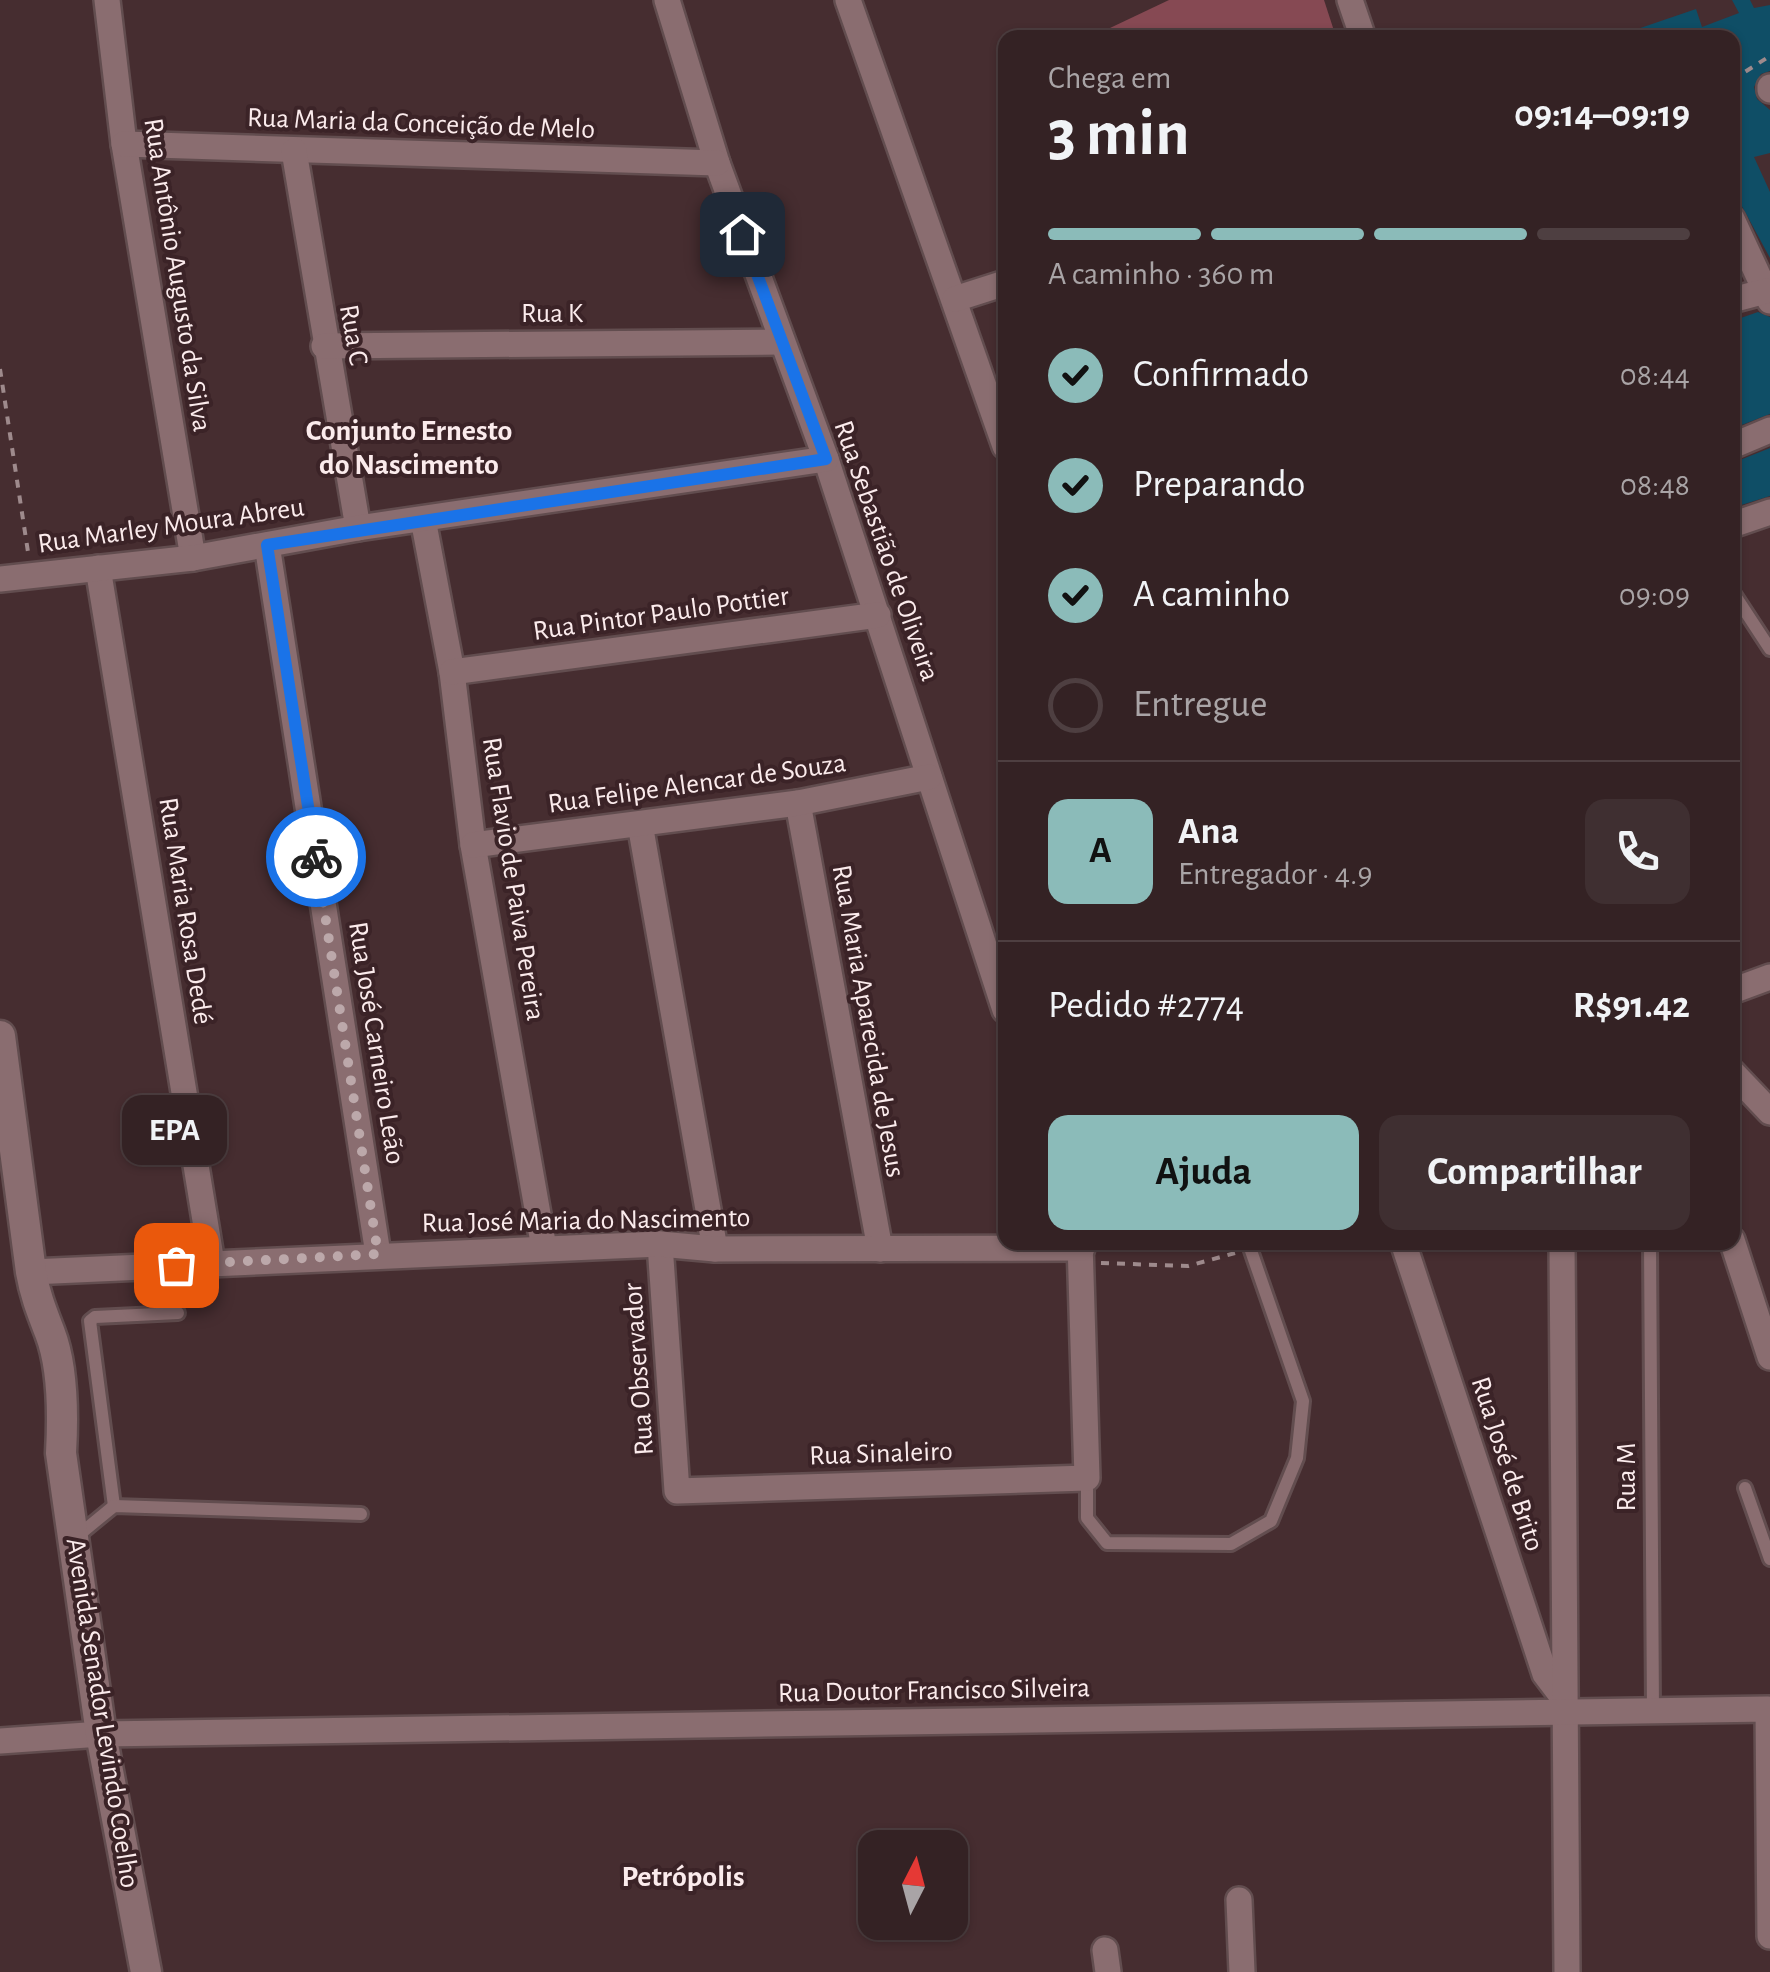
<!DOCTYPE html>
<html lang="pt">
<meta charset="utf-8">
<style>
:root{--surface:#342224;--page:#3f2f31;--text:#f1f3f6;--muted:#a9a4a6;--line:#4e3f41;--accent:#8bbbb9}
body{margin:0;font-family:"Alegreya Sans",sans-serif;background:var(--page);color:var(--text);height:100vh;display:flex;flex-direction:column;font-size:38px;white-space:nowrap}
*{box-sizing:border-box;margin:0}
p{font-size:32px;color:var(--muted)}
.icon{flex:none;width:55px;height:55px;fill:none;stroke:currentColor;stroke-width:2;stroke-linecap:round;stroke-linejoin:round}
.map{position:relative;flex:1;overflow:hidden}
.panel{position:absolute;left:998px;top:30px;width:742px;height:1220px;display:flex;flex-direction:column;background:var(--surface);border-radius:20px;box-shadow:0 2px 8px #0004,0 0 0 2px var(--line)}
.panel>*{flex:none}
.needle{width:65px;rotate:6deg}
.tools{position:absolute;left:858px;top:1830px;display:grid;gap:20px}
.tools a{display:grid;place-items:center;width:110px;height:110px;border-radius:20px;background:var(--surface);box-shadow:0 2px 8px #0004,0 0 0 2px var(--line);font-size:50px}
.pin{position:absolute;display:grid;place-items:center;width:85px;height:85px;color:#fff;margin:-42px;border-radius:20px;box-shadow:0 5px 15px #0006}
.courier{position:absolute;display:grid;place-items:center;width:100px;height:100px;margin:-50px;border:8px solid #1a73e8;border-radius:50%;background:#fff;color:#222;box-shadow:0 2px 12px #0007}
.bubble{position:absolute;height:70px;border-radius:20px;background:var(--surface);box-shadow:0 2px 8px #0004,0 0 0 2px var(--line);font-size:32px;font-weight:600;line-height:70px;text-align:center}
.summary em{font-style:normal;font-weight:600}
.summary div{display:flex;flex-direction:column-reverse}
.summary{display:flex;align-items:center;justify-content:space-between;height:170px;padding:0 50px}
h1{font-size:65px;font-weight:600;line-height:75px}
.bar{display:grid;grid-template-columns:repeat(4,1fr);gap:15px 10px;align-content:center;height:120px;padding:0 50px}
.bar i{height:12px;border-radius:8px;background:var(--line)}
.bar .active{background:var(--accent)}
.bar p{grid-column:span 4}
.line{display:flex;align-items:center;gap:25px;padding:0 50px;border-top:2px solid var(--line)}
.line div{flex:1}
.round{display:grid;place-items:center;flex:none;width:105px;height:105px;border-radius:20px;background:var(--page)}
ol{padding:0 50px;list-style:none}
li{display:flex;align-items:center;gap:30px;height:110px}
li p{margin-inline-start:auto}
li .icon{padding:10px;border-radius:50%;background:var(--accent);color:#111;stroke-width:4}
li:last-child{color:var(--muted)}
li i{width:55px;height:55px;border:5px solid var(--line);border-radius:50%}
.primary-button{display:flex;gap:20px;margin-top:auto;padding:20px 50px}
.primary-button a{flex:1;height:115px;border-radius:20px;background:var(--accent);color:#111;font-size:40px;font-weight:600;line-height:115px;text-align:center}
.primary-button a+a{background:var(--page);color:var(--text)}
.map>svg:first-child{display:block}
.green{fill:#864953}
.building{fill:#0f4e66}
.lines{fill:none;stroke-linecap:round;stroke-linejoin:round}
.lane-casing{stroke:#624d4f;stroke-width:18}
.street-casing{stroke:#624d4f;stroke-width:30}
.secondary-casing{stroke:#624d4f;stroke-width:35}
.path{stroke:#9e8a8c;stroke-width:4;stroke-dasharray:8 8;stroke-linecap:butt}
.lane{stroke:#8a6d70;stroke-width:12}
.street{stroke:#8a6d70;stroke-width:25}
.secondary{stroke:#8a6d70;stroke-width:30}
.done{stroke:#bca8aa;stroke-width:10;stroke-dasharray:0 18}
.route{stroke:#1a73e8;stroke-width:12}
.labels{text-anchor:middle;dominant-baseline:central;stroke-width:8;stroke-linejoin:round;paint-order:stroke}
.street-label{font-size:28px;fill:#fbebec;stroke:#3b2327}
.neighbourhood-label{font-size:30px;font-weight:bold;fill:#fbebec;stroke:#3b2327}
</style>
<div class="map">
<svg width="1770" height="1972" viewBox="0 0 1770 1972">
<rect width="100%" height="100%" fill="#462d30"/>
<!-- green -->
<polygon class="green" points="1169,0 1324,0 1336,37 1091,37"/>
<!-- building -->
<g class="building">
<polygon points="1732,0 1750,0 1754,8 1770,5 1770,71 1761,74 1754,87 1757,99 1770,110 1770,153 1754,157 1770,192 1770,258 1732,188 1732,38 1614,37 1696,9 1702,27 1739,13"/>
<polygon points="1758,312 1770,317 1770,414 1734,428 1732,333 1739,332 1735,320"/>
<polygon points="1770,448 1770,496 1735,507 1732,472 1739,470 1735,462"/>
</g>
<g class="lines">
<!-- lane casing -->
<g class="lane-casing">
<g id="lane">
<polyline points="1732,591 1770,649"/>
<polyline points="1650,1242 1653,1711"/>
<polyline points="1087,1478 1087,1518 1107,1543 1231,1544 1271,1521 1297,1458 1303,1401 1248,1242"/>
<polyline points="1745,1488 1770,1559"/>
<polyline points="114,1506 90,1321 95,1317 178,1313"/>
<polyline points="75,1538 114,1506 361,1514"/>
</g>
</g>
<!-- street casing -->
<g class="street-casing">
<g id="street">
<polyline points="107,0 124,144 193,558"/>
<polyline points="667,0 717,163 826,459 1005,1010"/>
<polyline points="848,0 1005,446"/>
<polyline points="1350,0 1363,38"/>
<polyline points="1770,87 1770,90"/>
<polyline points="124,144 717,163"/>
<polyline points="294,151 358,528"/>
<polyline points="1732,219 1770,301"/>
<polyline points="955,299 1005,283"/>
<polyline points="1732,300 1766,291"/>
<polyline points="324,346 781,342"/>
<polyline points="1732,446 1770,430"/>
<polyline points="423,519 452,672 473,845 544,1248"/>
<polyline points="1732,525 1770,512"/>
<polyline points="267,545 378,1254"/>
<polyline points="98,568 212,1263"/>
<polyline points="0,579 193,558 358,528 826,459"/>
<polyline points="452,672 878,615"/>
<polyline points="798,803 880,1249"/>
<polyline points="640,824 715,1249"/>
<polyline points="473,845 798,803 929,777"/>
<polyline points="1732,991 1770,977"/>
<polyline points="1732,1072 1770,1112"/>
<polyline points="1732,1240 1770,1357"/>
<polyline points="1403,1242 1545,1674 1564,1699"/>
<polyline points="1562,1242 1567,1972"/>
<polyline points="660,1244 677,1491 1087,1478 1080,1242"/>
<polyline points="31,1272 660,1244 715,1249 1082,1248"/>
<polyline points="0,1741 101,1734 1768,1709 1770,1936"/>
<polyline points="1239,1900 1242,1972"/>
<polyline points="1105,1950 1108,1972"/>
</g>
</g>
<!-- secondary casing -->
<g class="secondary-casing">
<path id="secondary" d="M 0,1036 L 31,1272 C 35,1295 42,1312 50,1333 C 63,1367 63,1418 61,1453 L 101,1734 L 146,1972"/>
</g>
<!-- path -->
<g class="path">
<polyline points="1732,80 1770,56"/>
<polyline points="0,369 28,552"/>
<polyline points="1101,1263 1188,1266 1235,1253"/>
</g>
<!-- lane -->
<use href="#lane" class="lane"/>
<!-- street -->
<use href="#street" class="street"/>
<!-- secondary -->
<use href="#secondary" class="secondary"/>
</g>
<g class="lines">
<!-- done -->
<polyline class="done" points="176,1265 378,1254 316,857"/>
<!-- route -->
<polyline class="route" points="316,857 267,545 826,459 742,234"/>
</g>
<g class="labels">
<!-- street labels -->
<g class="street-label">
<text transform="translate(421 124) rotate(2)">Rua Maria da Conceição de Melo</text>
<text transform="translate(177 275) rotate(81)">Rua Antônio Augusto da Silva</text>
<text x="552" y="314">Rua K</text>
<text transform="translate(353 335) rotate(80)">Rua C</text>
<text transform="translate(171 526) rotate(-8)">Rua Marley Moura Abreu</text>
<text transform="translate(886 551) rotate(71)">Rua Sebastião de Oliveira</text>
<text transform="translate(661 614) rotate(-8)">Rua Pintor Paulo Pottier</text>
<text transform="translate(697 784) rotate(-8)">Rua Felipe Alencar de Souza</text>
<text transform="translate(513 879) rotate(81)">Rua Flavio de Paiva Pereira</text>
<text transform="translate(185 911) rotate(81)">Rua Maria Rosa Dedé</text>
<text transform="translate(868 1021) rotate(80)">Rua Maria Aparecida de Jesus</text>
<text transform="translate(376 1043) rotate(81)">Rua José Carneiro Leão</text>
<text transform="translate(586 1221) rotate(-1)">Rua José Maria do Nascimento</text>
<text transform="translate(639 1369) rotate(-94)">Rua Observador</text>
<text transform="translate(881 1454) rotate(-2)">Rua Sinaleiro</text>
<text transform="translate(1507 1464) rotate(72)">Rua José de Brito</text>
<text transform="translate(1627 1477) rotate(-90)">Rua M</text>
<text transform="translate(934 1691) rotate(-1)">Rua Doutor Francisco Silveira</text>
<text transform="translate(102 1713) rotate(81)">Avenida Senador Levindo Coelho</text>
</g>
<!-- neighbourhood labels -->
<g class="neighbourhood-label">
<text x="409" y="431">Conjunto Ernesto<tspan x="409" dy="34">do Nascimento</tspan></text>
<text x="683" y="1877">Petrópolis</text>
</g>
</g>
</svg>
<div class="tools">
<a><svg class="needle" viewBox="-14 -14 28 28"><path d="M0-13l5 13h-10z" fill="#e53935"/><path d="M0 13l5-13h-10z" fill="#a9a4a6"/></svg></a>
</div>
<div class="pin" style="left:176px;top:1265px;background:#ea580c"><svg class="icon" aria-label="bag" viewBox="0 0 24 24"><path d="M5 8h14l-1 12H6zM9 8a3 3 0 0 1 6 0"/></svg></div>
<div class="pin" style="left:742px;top:234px;background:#1f2937"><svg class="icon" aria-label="home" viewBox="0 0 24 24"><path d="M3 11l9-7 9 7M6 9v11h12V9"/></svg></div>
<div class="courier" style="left:316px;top:857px"><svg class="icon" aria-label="bike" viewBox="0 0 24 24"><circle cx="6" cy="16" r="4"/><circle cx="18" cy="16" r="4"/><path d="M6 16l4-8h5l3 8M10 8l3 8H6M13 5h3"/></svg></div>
<div class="bubble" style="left:122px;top:1095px;width:105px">EPA</div>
<section class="panel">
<div class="summary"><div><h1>3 min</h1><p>Chega em</p></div><em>09:14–09:19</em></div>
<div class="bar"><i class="active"></i><i class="active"></i><i class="active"></i><i></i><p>A caminho · 360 m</p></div>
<ol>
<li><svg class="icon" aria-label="check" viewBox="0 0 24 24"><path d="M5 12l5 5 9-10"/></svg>Confirmado<p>08:44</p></li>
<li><svg class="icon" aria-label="check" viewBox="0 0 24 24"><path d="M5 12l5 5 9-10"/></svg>Preparando<p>08:48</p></li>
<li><svg class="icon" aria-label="check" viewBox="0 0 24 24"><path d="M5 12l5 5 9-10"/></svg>A caminho<p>09:09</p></li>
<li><i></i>Entregue</li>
</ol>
<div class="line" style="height:180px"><b class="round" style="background:var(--accent);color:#111">A</b><div><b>Ana</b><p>Entregador · 4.9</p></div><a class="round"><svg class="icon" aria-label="phone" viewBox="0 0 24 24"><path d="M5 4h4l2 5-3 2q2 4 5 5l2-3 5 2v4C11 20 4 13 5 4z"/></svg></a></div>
<div class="line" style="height:130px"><div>Pedido #2774</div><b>R$91.42</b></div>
<div class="primary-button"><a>Ajuda</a><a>Compartilhar</a></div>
</section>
</div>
